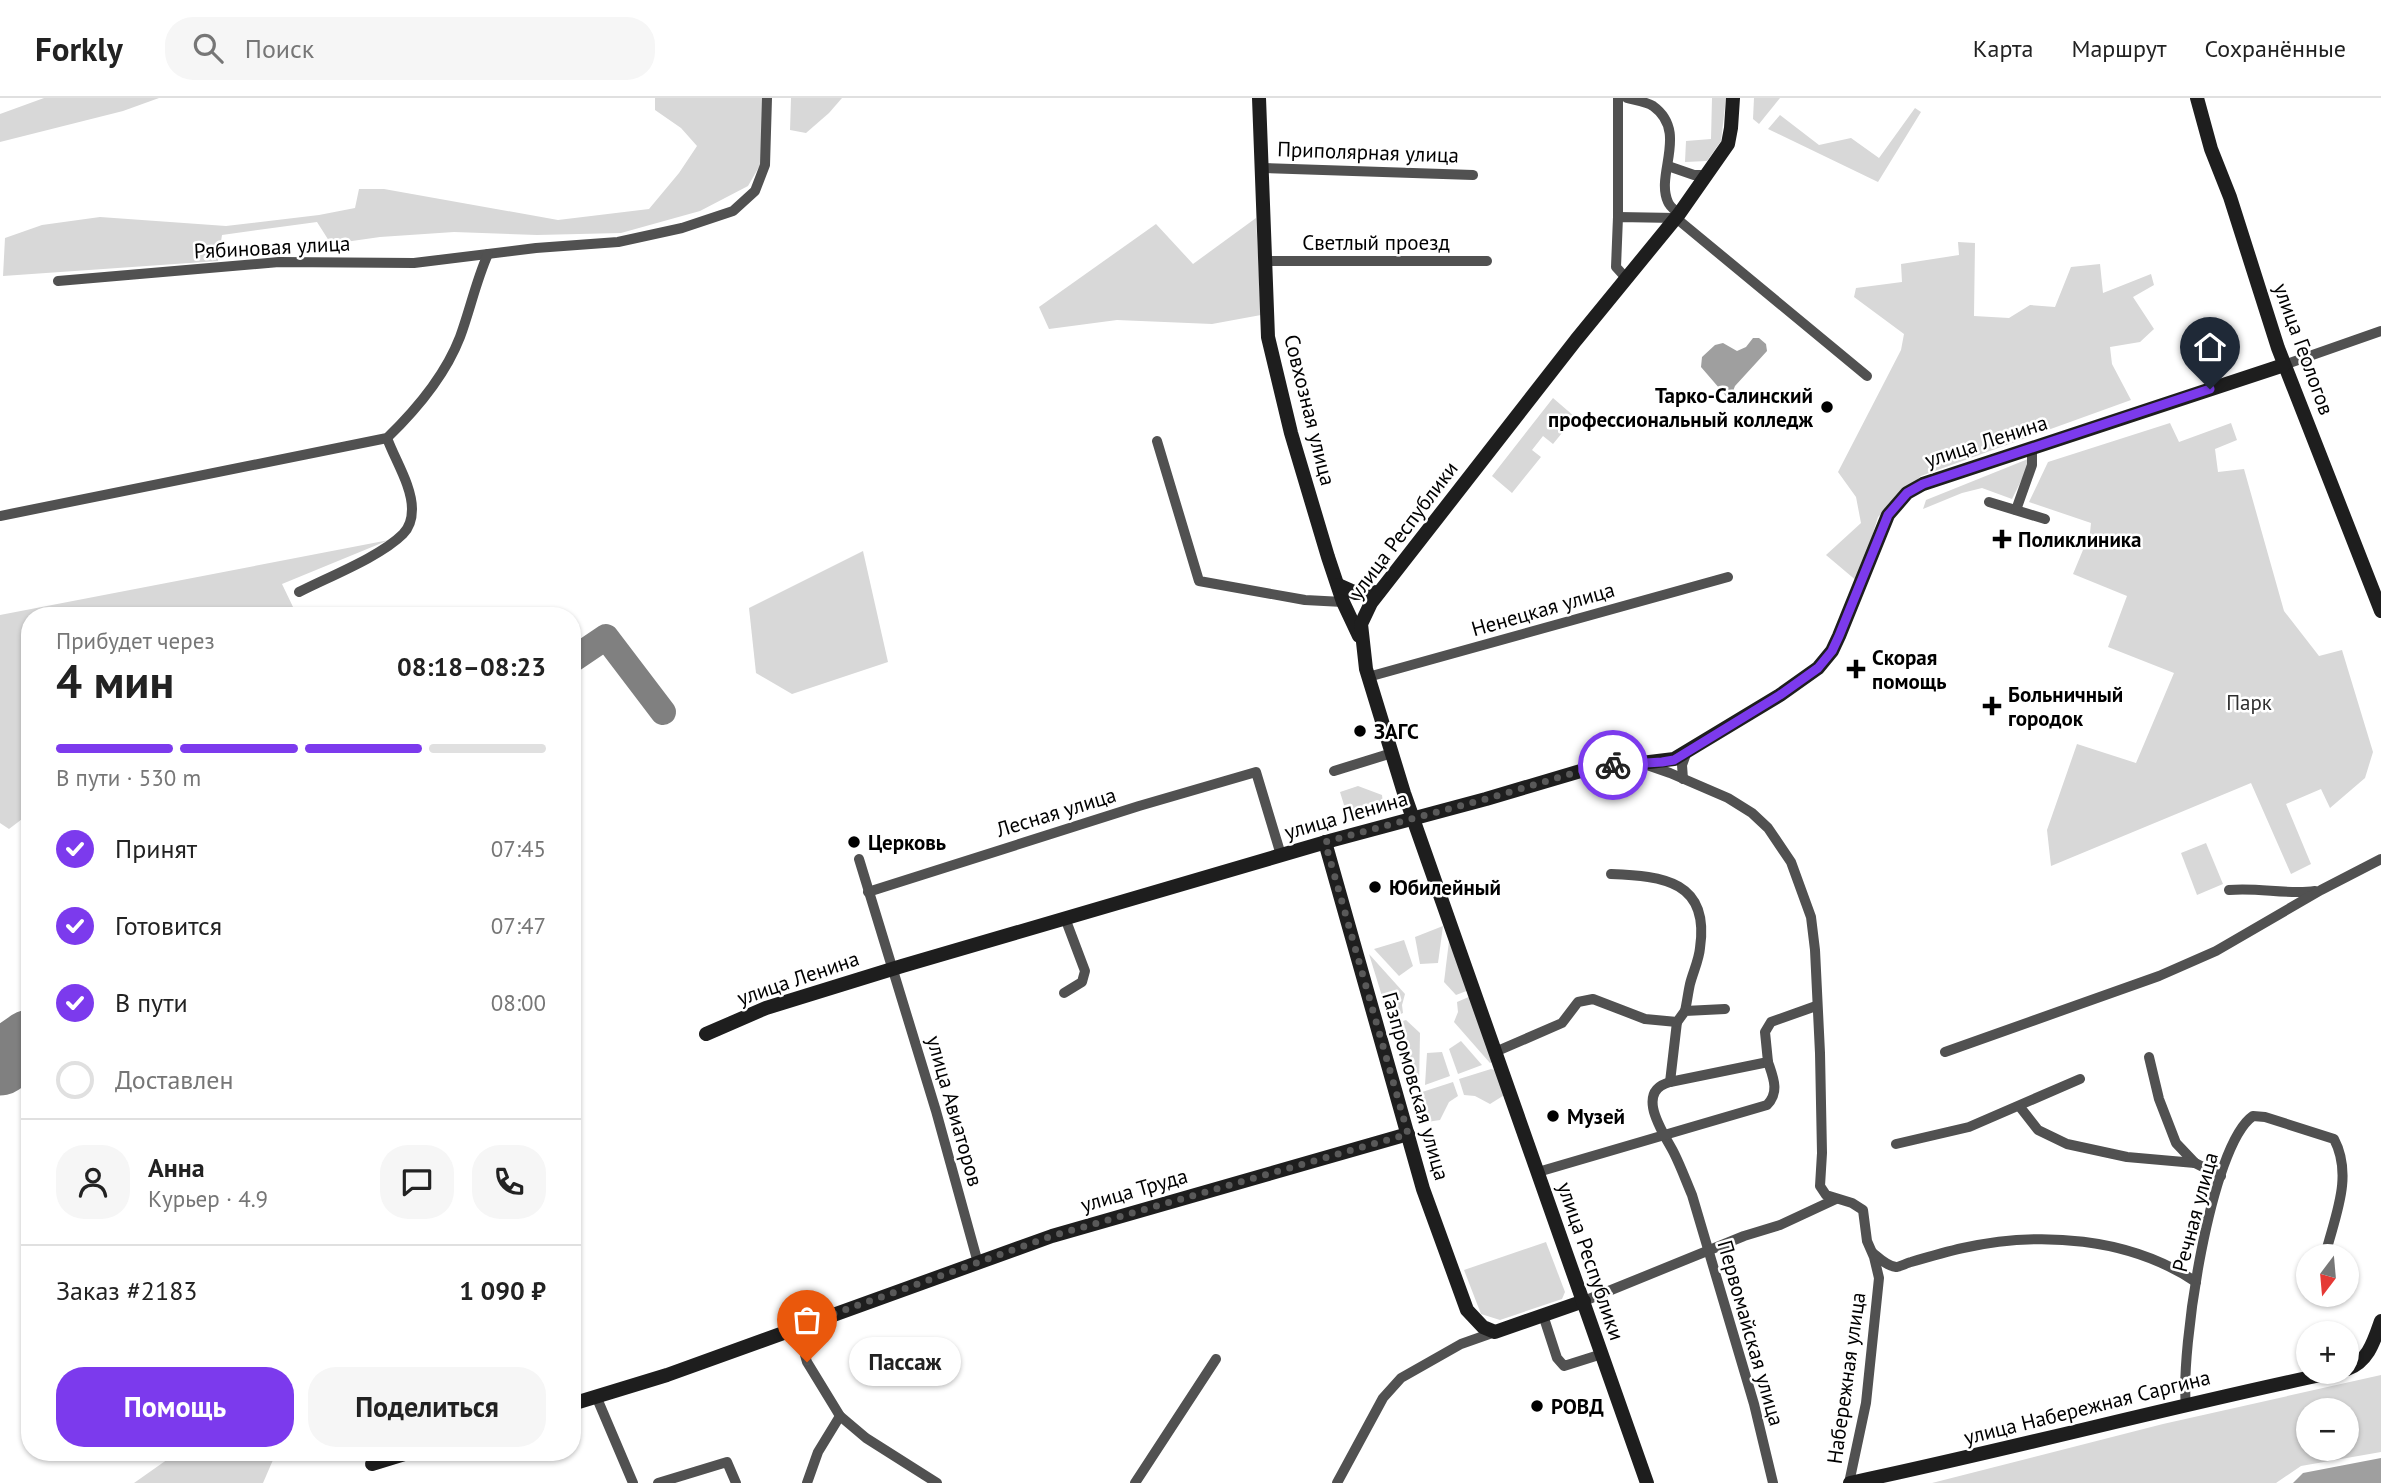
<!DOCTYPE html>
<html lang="ru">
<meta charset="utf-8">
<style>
:root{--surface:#fff;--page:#f6f6f6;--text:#222;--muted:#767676;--line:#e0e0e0;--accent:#7c3aed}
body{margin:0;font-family:"PT Sans",sans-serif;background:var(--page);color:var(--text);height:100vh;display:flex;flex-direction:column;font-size:26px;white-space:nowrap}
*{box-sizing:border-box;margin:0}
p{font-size:23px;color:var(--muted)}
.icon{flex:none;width:38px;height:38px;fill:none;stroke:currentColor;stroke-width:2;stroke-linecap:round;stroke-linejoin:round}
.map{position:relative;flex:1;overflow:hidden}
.drawer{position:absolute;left:21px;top:509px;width:560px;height:854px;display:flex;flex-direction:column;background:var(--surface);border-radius:28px;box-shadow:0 2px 5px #0004}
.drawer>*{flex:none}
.needle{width:46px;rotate:196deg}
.controls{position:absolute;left:2296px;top:1146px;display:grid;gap:14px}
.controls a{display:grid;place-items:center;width:63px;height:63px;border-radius:50%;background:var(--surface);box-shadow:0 2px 5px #0004;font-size:35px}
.pin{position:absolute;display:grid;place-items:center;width:60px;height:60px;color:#fff;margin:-72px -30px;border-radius:50% 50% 50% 0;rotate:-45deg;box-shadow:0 0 7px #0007}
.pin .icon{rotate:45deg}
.courier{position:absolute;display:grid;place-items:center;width:70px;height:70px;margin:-35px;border:5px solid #7c3aed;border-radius:50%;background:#fff;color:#222;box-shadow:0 2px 9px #0007}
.bubble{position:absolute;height:49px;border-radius:24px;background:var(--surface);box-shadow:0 2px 5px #0004;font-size:23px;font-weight:800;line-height:49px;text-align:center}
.summary em{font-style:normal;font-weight:800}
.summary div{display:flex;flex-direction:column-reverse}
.summary{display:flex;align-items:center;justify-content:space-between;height:119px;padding:0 35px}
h1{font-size:46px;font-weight:800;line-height:52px}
.bar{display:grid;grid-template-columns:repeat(4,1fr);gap:10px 7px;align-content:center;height:84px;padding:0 35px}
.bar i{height:9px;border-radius:5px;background:var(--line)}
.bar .selected{background:var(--accent)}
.bar p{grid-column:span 4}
.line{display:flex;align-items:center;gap:18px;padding:0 35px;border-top:2px solid var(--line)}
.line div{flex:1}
.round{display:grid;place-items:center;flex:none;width:74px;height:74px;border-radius:28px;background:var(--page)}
ol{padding:0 35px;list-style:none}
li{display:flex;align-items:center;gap:21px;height:77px}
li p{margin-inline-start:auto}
li .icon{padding:7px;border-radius:50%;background:var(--accent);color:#fff;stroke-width:4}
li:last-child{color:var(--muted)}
li i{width:38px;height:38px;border:4px solid var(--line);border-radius:50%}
.primary-button{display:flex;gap:14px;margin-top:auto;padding:14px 35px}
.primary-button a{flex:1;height:80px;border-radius:28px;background:var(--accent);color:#fff;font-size:28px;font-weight:800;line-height:80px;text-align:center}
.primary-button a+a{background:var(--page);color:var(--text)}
header{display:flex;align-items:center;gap:42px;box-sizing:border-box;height:98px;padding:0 35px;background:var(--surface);border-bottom:2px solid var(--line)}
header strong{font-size:33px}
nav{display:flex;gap:38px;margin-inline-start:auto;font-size:24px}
.search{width:490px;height:63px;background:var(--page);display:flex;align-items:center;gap:18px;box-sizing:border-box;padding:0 24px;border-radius:28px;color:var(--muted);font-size:26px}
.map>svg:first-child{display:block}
.green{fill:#d8d8d8;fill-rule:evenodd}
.water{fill:#9f9f9f}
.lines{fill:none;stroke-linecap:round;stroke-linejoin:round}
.taxiway{stroke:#808080;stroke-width:26}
.runway{stroke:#808080;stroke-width:65}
.street{stroke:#515151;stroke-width:10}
.secondary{stroke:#1e1e1e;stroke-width:14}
.done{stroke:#595959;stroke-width:7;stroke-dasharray:0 12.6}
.route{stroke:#7c3aed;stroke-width:9}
.poi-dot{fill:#000;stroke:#fff;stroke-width:2.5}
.labels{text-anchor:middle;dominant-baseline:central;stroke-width:5;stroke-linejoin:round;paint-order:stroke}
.street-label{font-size:21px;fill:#000;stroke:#fff}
.poi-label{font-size:21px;font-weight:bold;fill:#000;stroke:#fff;text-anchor:start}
.park-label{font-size:21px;fill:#2f2f2f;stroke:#fff}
</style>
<header>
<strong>Forkly</strong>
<div class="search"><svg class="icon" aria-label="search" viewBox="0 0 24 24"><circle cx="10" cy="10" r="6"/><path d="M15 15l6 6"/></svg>Поиск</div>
<nav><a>Карта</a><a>Маршрут</a><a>Сохранённые</a></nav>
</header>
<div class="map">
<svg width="2381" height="1385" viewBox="0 0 2381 1385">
<rect width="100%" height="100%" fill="#fff"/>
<!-- green -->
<g class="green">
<polygon points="44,0 159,0 123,13 0,44 0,16"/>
<polygon points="655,0 765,0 763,62 748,88 700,113 621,135 537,137 454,134 380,139 331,146 317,124 222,137 218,163 3,178 5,140 42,127 100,119 226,128 319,117 355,110 359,91 384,91 558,122 649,111 679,75 697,48 681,30 655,12"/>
<polygon points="791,0 842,0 829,15 806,35 790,32"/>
<polygon points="1712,0 1726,0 1721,43 1707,63 1685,64 1686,43 1711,41"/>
<polygon points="1754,0 1780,0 1759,26 1753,21"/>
<polygon points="1915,10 1921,14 1878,84 1768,31 1780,17 1819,47 1851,40 1879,60"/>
<polygon points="1256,120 1261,217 1212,226 1117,222 1049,231 1039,209 1156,126 1193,166"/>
<polygon points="1958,144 1975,145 1974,218 2009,220 2030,207 2055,209 2071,169 2100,166 2103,195 2151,176 2154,187 2133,199 2154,231 2140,244 2110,249 2112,266 2131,302 1921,378 1878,419 1858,484 1826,457 1861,425 1856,399 1838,374 1901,252 1904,236 1854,199 1856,190 1902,184 1901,166 1959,157"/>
<polygon points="1553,300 1575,319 1553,346 1543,338 1532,352 1541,359 1512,395 1492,378"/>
<polygon points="2170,325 2179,344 2231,325 2237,342 2215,351 2218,374 2244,371 2284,513 2319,558 2342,552 2373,654 2365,680 2330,710 2321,691 2286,706 2311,766 2291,776 2251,685 2051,768 2047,732 2077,646 2136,665 2174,575 2108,549 2127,498 2073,476 2090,435 2091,425 2029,404 2048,364"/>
<polygon points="2033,359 2012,401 1982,390 1962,395 1923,411 1926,402"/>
<polygon points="389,442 282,486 294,511 286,518 30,518 30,715 9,731 0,725 0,517"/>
<polygon points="863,453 888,564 792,596 756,575 749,510"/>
<path d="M 1358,688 L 1382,697 L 1383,705 C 1375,716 1361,717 1348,720 L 1340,694 Z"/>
<polygon points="2206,745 2223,786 2197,797 2181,755"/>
<polygon points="1443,828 1438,865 1420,866 1415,839"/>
<polygon points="1450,835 1469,892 1456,897 1444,884"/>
<polygon points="1404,842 1413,868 1399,878 1374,851"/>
<polygon points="1369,856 1405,896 1402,907 1403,915 1389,921"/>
<polygon points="1471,898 1494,963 1490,965 1454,924 1458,914 1457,904"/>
<polygon points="1406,922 1420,935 1419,989 1410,992 1390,927"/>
<polygon points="1461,943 1482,967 1458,976 1449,951"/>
<polygon points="1442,954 1450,978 1425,987 1427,955"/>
<polygon points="1491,971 1499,973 1506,996 1490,1006 1475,998 1464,997 1459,981"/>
<polygon points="1453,984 1458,998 1449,1004 1440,1022 1420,1025 1413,1002 1419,995"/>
<polygon points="1546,1144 1565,1194 1562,1201 1500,1222 1481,1216 1464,1172"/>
<path d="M 2381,1277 L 2381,1354 L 2301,1368 L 2276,1385 L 1932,1385 L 2163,1326 ZM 2308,1312 L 2347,1312 L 2347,1351 L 2308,1351 Z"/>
<polygon points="178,1354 276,1354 276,1355 263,1385 134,1385"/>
</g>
<!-- water -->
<g class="water">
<polygon points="1753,240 1759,240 1766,246 1767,253 1735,288 1731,298 1726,298 1701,269 1702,259 1715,247 1723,245 1737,253 1746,249"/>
<polygon points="2381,1360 2381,1385 2293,1385 2303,1375"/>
</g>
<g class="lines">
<!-- taxiway -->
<polyline class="taxiway" points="572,562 606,539 663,614"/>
<!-- runway -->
<polyline class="runway" points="0,965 30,944"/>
<!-- street -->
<g class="street">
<polyline points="1618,0 1618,119"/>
<path d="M 1627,0 C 1634,2 1647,4 1653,8 C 1689,34 1655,76 1668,104 C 1670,109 1676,113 1679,116"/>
<polyline points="1668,68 1694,77 1707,77"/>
<polyline points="1261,70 1473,77"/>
<polyline points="1265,163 1487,163"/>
<polyline points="1626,180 1616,169 1618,119 1676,120 1867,278"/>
<polyline points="58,183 279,164 414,165 536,150 618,144 682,130 733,113 755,93 765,67 767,0"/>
<polyline points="2284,267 2381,233"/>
<polyline points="1157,343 1199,483 1305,502 1343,504"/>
<polyline points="1989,404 2045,421"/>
<polyline points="2016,412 2032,367 2032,349"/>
<path d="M 0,418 L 387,340 C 416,312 445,278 460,239 C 470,212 476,183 488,156"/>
<path d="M 299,494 C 328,479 380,459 403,436 C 410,429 412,421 412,411 C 412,388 395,362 387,340"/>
<polyline points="1368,579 1728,479"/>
<polyline points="1647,667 1670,675 1728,700 1752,715 1768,730 1791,764 1811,819 1815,852 1820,955 1822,1055 1820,1088 1826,1097 1852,1105 1863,1112 1867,1143 1874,1159 1879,1180 1866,1305 1849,1385"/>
<polyline points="1334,673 1392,655"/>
<polyline points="1683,681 1682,667 1686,656"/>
<polyline points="859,761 936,1013 978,1165"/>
<path d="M 1611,776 C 1663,778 1710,783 1700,850 C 1699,862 1693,874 1690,886 C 1688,895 1687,904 1685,913"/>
<path d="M 2229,792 C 2258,789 2287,797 2315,793"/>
<polyline points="868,794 1139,708 1256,674 1281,757"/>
<polyline points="1064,895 1082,884 1085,873 1065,820"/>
<polyline points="1677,924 1670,984 1768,964 1765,934 1771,924 1816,908"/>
<polyline points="1495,954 1562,925 1578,904 1593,901 1645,921 1677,924 1685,913 1725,911"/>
<polyline points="1945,954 2159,878 2216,853 2321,792 2381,761"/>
<polyline points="2149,959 2159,1001 2176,1045 2195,1065"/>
<path d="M 1670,984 C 1633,994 1665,1037 1674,1055 C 1681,1069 1686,1083 1692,1097 L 1754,1306 L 1773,1385"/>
<polyline points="2020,1009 2038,1032 2067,1046 2127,1059 2195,1065 2221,1078"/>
<polyline points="1896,1046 1969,1029 2080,981"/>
<path d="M 1538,1074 L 1767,1007 C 1780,994 1773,979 1768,964"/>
<path d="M 1873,1155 C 1879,1160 1887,1168 1896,1169 C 1899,1169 1907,1165 1911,1164 C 1928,1159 1945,1154 1963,1150 C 2040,1133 2129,1139 2196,1184"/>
<polyline points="1584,1203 1744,1138 1780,1127 1836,1101"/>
<polyline points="1543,1217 1557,1260 1564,1268 1602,1256"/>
<polyline points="797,1229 807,1264 840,1318 866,1340 937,1385"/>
<polyline points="596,1298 633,1385"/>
<path d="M 2186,1307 C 2180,1255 2210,1047 2253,1018 L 2265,1019 L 2334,1041 C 2354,1079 2334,1120 2325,1158"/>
<polyline points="658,1385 727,1364 736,1385"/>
<polyline points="807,1385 818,1354 840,1318"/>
<polyline points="1135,1385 1216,1261"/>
<polyline points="1337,1385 1383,1300 1401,1280 1461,1246 1495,1234"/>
</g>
<!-- secondary -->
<g class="secondary">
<polyline points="1259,0 1268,239 1291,335 1328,459 1343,504 1359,538"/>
<polyline points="2197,0 2211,51 2230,99 2278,250 2381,513"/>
<polyline points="1338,487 1356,495 1379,494"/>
<polyline points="1325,744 1423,1091 1467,1212 1483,1229 1495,1234 1584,1203"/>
<polyline points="706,936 766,910 902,868 1333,742 1486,701 1584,672 1674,661 1780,597 1818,570 1832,553 1839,538 1888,417 1907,395 1923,386 2284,267"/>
<path d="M 2347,1271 C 2368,1264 2374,1243 2381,1223"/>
<polyline points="572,1306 667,1277 1052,1138 1408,1036"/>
<polyline points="372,1366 411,1354"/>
<polyline points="1647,1385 1404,695 1366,571 1361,526 1371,505 1576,242 1679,116 1728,46 1731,30 1733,0"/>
<path d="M 1850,1385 C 2012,1351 2172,1308 2335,1274"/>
</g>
</g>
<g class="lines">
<!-- done -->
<polyline class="done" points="807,1264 797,1229 1052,1138 1408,1036 1325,744 1486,701 1584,672 1613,667"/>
<!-- route -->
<polyline class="route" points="1613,667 1662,664 1674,662 1780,597 1818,570 1832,553 1839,538 1888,417 1907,395 1923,386 2210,291"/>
</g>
<!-- markers -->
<g class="poi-dot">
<circle cx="1827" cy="309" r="7"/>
<path d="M1998.5 430.5h7v7h7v7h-7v7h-7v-7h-7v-7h7z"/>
<path d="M1852.5 560.5h7v7h7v7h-7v7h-7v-7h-7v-7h7z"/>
<path d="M1988.5 597.5h7v7h7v7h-7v7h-7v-7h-7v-7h7z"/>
<circle cx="1360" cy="633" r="7"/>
<circle cx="854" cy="744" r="7"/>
<circle cx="1375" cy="789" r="7"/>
<circle cx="1553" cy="1018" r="7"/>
<circle cx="1537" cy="1308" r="7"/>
</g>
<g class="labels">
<!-- street labels -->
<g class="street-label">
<text transform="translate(1368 54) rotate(2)">Приполярная улица</text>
<text x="1376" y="144">Светлый проезд</text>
<text transform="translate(272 149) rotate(-3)">Рябиновая улица</text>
<text transform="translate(2304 251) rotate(70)">улица Геологов</text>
<text transform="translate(1310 312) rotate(76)">Совхозная улица</text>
<text transform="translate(1986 343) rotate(-18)">улица Ленина</text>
<text transform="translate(1403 432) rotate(-53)">улица Республики</text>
<text transform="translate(1543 511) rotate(-16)">Ненецкая улица</text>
<text transform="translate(1056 714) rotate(-17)">Лесная улица</text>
<text transform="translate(1346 717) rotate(-16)">улица Ленина</text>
<text transform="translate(798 880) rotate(-19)">улица Ленина</text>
<text transform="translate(1416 988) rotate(74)">Газпромовская улица</text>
<text transform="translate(955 1013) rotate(74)">улица Авиаторов</text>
<text transform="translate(1134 1092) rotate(-16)">улица Труда</text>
<text transform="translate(2195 1114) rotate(-75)">Речная улица</text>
<text transform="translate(1591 1163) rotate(71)">улица Республики</text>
<text transform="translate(1751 1235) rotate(74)">Первомайская улица</text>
<text transform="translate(1846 1280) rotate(-82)">Набережная улица</text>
<text transform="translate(2087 1309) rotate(-14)">улица Набережная Саргина</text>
</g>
<!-- poi labels -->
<g class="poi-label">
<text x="1813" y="297" text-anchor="end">Тарко-Салинский<tspan x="1813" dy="24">профессиональный колледж</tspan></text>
<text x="2018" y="441">Поликлиника</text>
<text x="1872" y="559">Скорая<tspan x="1872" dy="24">помощь</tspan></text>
<text x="2008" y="596">Больничный<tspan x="2008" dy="24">городок</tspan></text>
<text x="1374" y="633">ЗАГС</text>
<text x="868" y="744">Церковь</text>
<text x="1389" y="789">Юбилейный</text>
<text x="1567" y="1018">Музей</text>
<text x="1551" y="1308">РОВД</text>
</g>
<!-- park labels -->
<g class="park-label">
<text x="2249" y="604">Парк</text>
</g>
</g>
</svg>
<div class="controls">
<a><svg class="needle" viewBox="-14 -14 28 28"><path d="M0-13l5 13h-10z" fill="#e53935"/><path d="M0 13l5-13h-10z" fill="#767676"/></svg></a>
<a>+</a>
<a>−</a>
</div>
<div class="pin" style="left:807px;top:1264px;background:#ea580c"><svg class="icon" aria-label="bag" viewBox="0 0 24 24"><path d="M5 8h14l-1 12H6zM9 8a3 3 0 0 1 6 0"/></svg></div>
<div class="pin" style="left:2210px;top:291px;background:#1f2937"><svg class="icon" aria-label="home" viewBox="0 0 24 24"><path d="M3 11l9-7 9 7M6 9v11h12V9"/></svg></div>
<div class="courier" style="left:1613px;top:667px"><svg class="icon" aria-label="bike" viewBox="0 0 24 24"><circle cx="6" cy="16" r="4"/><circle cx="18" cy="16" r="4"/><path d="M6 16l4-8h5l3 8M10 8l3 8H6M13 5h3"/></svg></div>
<div class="bubble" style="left:849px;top:1239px;width:112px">Пассаж</div>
<section class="drawer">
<div class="summary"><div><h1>4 мин</h1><p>Прибудет через</p></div><em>08:18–08:23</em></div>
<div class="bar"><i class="selected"></i><i class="selected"></i><i class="selected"></i><i></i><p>В пути · 530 m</p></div>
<ol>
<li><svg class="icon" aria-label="check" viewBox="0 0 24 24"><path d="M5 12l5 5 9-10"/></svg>Принят<p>07:45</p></li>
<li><svg class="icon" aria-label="check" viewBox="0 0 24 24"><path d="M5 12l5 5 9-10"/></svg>Готовится<p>07:47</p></li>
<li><svg class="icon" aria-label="check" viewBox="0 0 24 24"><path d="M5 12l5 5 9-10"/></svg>В пути<p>08:00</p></li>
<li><i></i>Доставлен</li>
</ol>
<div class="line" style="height:126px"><a class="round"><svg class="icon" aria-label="person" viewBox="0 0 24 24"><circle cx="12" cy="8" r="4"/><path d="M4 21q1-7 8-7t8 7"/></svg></a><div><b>Анна</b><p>Курьер · 4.9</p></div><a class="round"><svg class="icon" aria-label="chat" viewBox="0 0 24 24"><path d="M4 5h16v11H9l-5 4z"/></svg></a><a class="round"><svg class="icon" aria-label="phone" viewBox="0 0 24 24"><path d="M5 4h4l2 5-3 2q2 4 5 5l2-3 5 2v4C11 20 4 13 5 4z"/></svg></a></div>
<div class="line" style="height:91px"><div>Заказ #2183</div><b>1 090 ₽</b></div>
<div class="primary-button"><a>Помощь</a><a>Поделиться</a></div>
</section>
</div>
